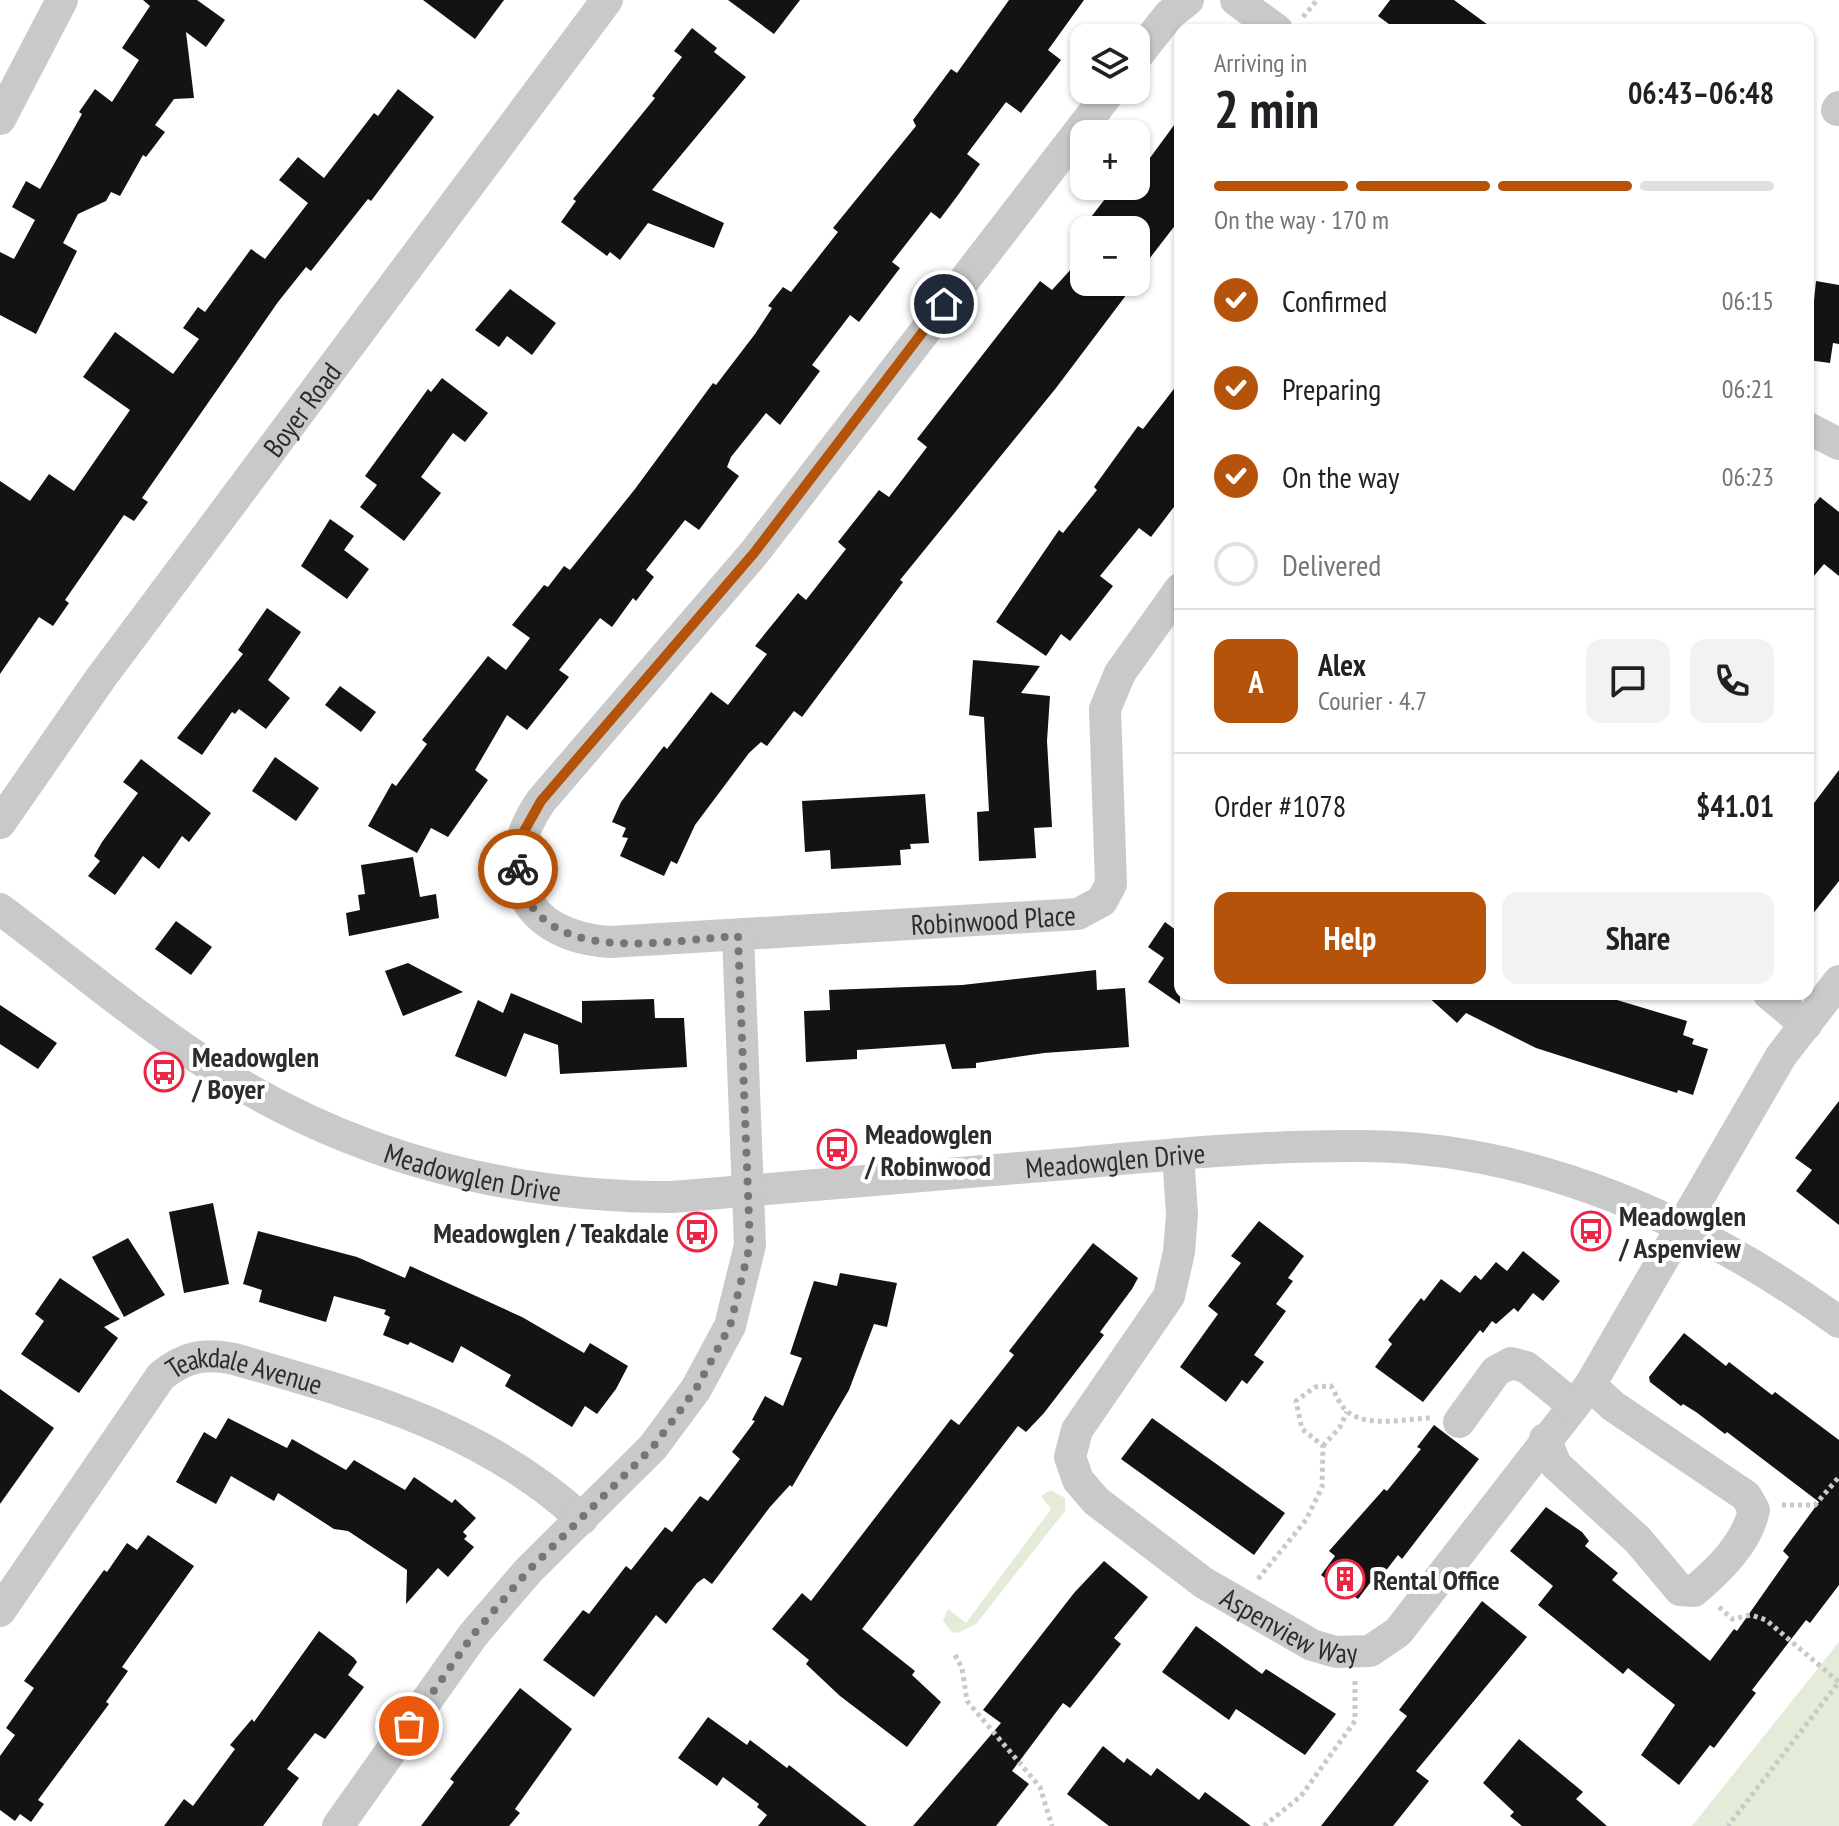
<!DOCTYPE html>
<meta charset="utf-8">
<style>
:root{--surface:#fff;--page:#f2f2f2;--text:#202124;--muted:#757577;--line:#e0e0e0;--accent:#b45309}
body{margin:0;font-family:"PT Sans Narrow",sans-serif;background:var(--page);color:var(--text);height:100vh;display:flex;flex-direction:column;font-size:30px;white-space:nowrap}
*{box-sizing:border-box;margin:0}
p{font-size:26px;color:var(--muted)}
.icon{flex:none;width:44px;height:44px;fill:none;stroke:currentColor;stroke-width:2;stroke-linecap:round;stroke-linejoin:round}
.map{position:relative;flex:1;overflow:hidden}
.side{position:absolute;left:1174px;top:24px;width:640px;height:976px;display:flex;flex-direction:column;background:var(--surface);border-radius:16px;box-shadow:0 2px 6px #0004}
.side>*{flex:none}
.controls{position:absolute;left:1070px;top:24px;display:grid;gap:16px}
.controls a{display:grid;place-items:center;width:80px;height:80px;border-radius:16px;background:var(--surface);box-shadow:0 2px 6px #0004;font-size:40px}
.pin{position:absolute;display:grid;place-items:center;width:68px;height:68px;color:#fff;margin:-34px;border:4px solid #fff;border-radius:50%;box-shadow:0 2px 8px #0007}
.courier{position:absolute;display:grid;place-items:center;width:80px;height:80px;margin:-40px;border:6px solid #b45309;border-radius:50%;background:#fff;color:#222;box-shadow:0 2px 10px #0007}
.headline em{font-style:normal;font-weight:700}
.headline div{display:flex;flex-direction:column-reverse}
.headline{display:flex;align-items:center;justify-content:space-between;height:136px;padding:0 40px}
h1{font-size:52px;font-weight:700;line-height:60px}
.bar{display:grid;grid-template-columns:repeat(4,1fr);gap:12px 8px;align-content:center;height:96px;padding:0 40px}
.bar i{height:10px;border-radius:6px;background:var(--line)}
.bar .current{background:var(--accent)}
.bar p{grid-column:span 4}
.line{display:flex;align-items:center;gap:20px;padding:0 40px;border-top:2px solid var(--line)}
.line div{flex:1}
.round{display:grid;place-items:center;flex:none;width:84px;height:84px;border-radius:16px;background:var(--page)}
ol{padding:0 40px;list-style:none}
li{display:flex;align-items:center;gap:24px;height:88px}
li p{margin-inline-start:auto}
li .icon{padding:8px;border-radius:50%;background:var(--accent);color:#fff;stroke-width:4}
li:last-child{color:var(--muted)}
li i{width:44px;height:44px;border:4px solid var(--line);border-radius:50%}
.cta{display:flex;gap:16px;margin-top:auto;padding:16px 40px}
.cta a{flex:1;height:92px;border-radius:16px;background:var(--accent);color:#fff;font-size:32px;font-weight:700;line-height:92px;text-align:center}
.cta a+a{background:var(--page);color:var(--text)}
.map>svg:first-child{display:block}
.green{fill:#e4ebd8}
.building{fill:#131313}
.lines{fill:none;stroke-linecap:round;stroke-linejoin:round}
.path{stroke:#c9c9c9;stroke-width:5;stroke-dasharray:4 4;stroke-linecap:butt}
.minor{stroke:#c9c9c9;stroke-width:32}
.done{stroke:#767676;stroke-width:8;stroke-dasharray:0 14.4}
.route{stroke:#b45309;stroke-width:10}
.labels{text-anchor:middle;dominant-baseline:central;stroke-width:8;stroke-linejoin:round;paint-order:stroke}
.street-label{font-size:28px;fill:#2c2c2c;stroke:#fff}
.poi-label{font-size:28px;font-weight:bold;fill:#2c2c2c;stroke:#fff;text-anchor:start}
</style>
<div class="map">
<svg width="1839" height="1826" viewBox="0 0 1839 1826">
<rect width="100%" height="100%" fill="#fff"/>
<!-- green -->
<g class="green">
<polygon points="1051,1490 1065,1498 1065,1511 976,1624 958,1633 952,1632 943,1621 948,1609 966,1623 1051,1509 1041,1496"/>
<polygon points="1839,1642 1839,1826 1692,1826"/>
</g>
<!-- building -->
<g class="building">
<polygon points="143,0 197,0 225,20 206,47 186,32 194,98 174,99 155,125 165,132 146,157 143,155 120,196 111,192 106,201 78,214 63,243 77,251 36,334 0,315 0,252 14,259 35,220 12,207 26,181 40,189 82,114 79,112 95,89 112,102 139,60 122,48 150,6"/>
<polygon points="423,0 504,0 475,39"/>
<polygon points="728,0 800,0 774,34"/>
<polygon points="1009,0 1084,0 1048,50 1061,60 1021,113 1006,102 967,154 980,164 958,195 940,219 931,212 892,262 900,268 859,322 850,315 812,365 820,371 780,425 766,413 731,457 727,467 739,476 699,530 685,520 646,570 654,577 636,601 633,598 612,627 600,618 559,670 569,677 527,730 507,715 475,770 488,780 448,837 431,828 417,853 368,826 392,783 396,786 427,744 422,740 488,656 506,670 530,638 512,625 544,585 548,587 564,566 570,570 635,489 713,383 716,385 755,334 772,308 768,306 783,287 791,292 838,232 833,228 916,126 913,120 951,69 957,73"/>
<polygon points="1390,0 1454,0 1495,30 1397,30 1378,16"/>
<polygon points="692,28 717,48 714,52 746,77 652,190 724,223 714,248 648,223 620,260 610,252 607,256 561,222 576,201 573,199 655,98 652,96 682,57 674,51"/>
<polygon points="398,89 434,117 371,201 368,199 311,271 306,267 278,302 142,498 148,502 134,521 124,515 65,600 69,603 53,626 39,617 0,674 0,481 30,501 49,474 74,491 130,410 83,377 115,332 173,374 199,339 183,328 198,307 205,312 251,249 265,259 308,203 279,180 298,157 324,178 374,113 378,116"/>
<polygon points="1180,117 1180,219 1136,276 1136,230 1081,230 1115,186 1136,186 1136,177"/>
<polygon points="1084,255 1084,282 1136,282 1056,388 900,580 903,582 802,717 794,711 767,746 761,742 749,753 695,825 677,864 671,861 664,876 620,856 628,838 622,837 626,828 612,822 621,802 664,746 667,749 711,692 728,705 767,654 755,646 798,593 806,600 846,549 838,542 879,490 889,497 927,447 917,439 1040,281 1052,290"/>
<polygon points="1816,281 1839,285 1839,344 1833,343 1830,363 1808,360"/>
<polygon points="510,289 556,323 532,355 507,336 499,347 475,330"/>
<polygon points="442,378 488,413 465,442 453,433 421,477 441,493 404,541 360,507 377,485 365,476 428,389 431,392"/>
<polygon points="1180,381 1180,499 1151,537 1139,528 1100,576 1113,586 1070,641 1061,634 1046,656 996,622 1059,530 1063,533 1097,490 1094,487 1138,426 1143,429"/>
<polygon points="1820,497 1839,512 1839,576 1824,564 1808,583 1808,512"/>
<polygon points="330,519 354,536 344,550 369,569 347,599 301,566"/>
<polygon points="267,608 301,632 268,680 290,698 266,729 239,709 235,714 232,712 202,755 177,738 243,654 238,650"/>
<polygon points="973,660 1040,666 1021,693 1050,696 1047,741 1052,827 1034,828 1036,858 979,861 977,812 989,811 984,717 969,715"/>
<polygon points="340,686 376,712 361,732 325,705"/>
<polygon points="275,757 319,788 296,821 252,791"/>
<polygon points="141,759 211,813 189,842 182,836 159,869 143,856 115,895 88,876 100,861 94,856 102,842 138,793 123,782"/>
<polygon points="1839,770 1839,881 1808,920 1808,811"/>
<polygon points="925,794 929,843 910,844 911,849 900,850 901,865 831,869 830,850 805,852 802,801"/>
<polygon points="413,857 420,897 436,894 439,918 349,936 346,913 360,910 358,895 365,894 361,865"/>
<polygon points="176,921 212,947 191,975 155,949"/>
<polygon points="1165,922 1180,933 1180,1004 1148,982 1164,958 1148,947"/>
<polygon points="408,963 463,992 403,1016 385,971"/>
<polygon points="1096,970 1097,990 1125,988 1129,1047 1044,1053 976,1063 976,1068 952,1069 945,1044 857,1050 857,1059 806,1062 804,1011 830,1010 829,990 962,985"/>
<polygon points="511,993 582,1023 582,1001 654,999 655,1018 684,1018 687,1067 560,1074 558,1045 524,1033 506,1077 455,1056 478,1000 503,1013"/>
<polygon points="1425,994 1597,994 1687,1021 1683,1035 1694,1039 1692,1044 1708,1049 1693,1095 1678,1090 1677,1093 1536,1048 1466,1013 1457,1023"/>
<polygon points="0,1005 57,1043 38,1069 0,1044"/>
<polygon points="1839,1101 1839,1225 1796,1191 1812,1170 1795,1158"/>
<polygon points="213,1203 229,1284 184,1293 169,1212"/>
<polygon points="1259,1221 1304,1256 1288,1278 1293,1281 1276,1304 1286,1311 1254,1355 1264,1362 1247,1384 1242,1380 1226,1402 1180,1367 1218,1314 1208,1306 1241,1263 1231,1256"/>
<polygon points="258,1231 357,1257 405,1278 410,1266 522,1317 584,1353 590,1343 628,1366 616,1389 597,1414 585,1406 572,1427 505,1386 511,1375 461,1346 453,1363 410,1342 408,1345 383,1335 390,1317 384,1314 386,1310 334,1296 326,1322 259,1302 262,1290 243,1284"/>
<polygon points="128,1238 165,1295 124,1317 92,1257"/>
<polygon points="1093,1243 1138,1278 1132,1289 1100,1332 1104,1335 1044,1413 1026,1432 1018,1426 862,1629 915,1671 912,1675 941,1702 907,1747 840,1696 806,1664 809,1660 772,1629 802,1593 811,1601 951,1419 959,1425 1014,1355 1009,1351"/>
<polygon points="1523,1251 1560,1281 1543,1301 1533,1293 1518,1312 1514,1308 1496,1324 1492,1321 1483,1333 1480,1330 1423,1402 1375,1367 1392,1344 1388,1340 1421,1298 1424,1301 1441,1279 1460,1293 1475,1275 1481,1280 1496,1262 1507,1271"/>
<polygon points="840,1273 897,1283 887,1327 874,1324 849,1390 792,1487 790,1485 770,1507 712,1584 704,1578 697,1583 666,1624 656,1615 594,1697 543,1660 583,1610 589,1614 626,1566 631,1570 665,1527 672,1532 700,1496 708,1501 740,1459 732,1452 755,1421 752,1420 765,1396 783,1406 802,1358 790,1354 814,1281 837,1286"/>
<polygon points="60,1278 120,1319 104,1327 118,1338 79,1393 21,1354 44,1321 35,1314"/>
<polygon points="1684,1333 1726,1366 1729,1362 1772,1395 1775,1392 1839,1440 1839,1585 1810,1623 1806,1620 1752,1690 1756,1693 1714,1748 1710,1745 1679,1785 1641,1755 1675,1705 1628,1668 1623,1674 1538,1605 1553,1586 1510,1551 1546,1507 1582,1532 1589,1541 1585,1546 1618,1573 1612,1580 1710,1661 1734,1629 1737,1631 1789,1557 1783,1551 1819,1502 1727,1432 1725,1434 1696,1412 1683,1404 1681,1406 1650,1382 1649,1377"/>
<polygon points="0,1389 54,1428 0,1504"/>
<polygon points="228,1418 287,1448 292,1439 346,1470 354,1460 405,1490 414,1477 452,1503 455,1499 476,1518 463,1532 467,1536 464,1539 474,1547 448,1577 438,1568 406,1604 407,1570 348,1531 334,1529 278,1493 274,1501 231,1476 216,1504 176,1482 204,1432 216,1439"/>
<polygon points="1152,1418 1285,1513 1254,1555 1121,1459"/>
<polygon points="1434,1425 1479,1459 1402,1559 1398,1555 1374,1586 1370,1583 1358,1599 1345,1589 1343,1592 1321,1575 1335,1556 1329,1551 1384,1489 1387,1491 1421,1449 1417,1447"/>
<polygon points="148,1535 194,1566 122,1667 128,1671 106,1702 109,1704 38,1800 44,1804 31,1822 20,1814 15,1821 0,1810 0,1756 15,1735 6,1728 34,1688 24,1681 104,1570 107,1572 127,1543 137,1550"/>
<polygon points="1104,1561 1148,1597 1114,1638 1121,1644 1070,1708 1063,1703 1012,1771 1029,1784 996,1826 913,1826 1001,1723 983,1710 1074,1593"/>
<polygon points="1482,1601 1527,1637 1416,1771 1429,1781 1393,1826 1321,1826 1407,1716 1399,1710"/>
<polygon points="1196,1626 1262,1674 1266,1669 1336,1714 1305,1755 1236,1709 1229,1720 1162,1672"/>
<polygon points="319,1631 354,1658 357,1662 348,1675 364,1687 325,1739 315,1733 287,1769 299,1778 263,1826 164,1826 184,1799 193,1806 235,1749 230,1745 252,1719 254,1722"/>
<polygon points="520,1688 572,1729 515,1809 520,1813 509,1826 421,1826 454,1782 450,1779"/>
<polygon points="708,1717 747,1745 750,1740 787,1768 789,1765 867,1826 758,1826 767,1815 757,1807 759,1804 723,1777 717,1786 678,1758"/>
<polygon points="1519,1739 1583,1792 1576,1799 1607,1826 1522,1826 1510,1816 1514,1812 1483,1783"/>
<polygon points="1103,1746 1124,1763 1127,1758 1151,1776 1157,1768 1199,1800 1205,1792 1251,1826 1109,1826 1067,1794"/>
</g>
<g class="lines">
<!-- path -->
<g class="path">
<polyline points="1303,17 1317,0"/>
<polyline points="1323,1446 1340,1427 1347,1412"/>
<polyline points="1782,1505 1815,1505 1839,1477"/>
<path d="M 1258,1579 L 1306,1520 L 1322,1487 L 1323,1446 L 1302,1429 L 1296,1401 L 1315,1387 L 1331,1386 C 1336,1394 1341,1408 1349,1413 C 1371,1428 1408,1418 1433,1418"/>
<polyline points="1719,1607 1732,1619 1751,1615 1766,1620 1839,1682 1728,1826"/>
<polyline points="955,1655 962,1668 967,1701 1040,1787 1052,1826"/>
<polyline points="1264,1826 1301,1796 1355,1721 1355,1681"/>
</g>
<!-- minor -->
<g class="minor">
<polyline points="1236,0 1277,30"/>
<polyline points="1136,57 1169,15 1188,0"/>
<path id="s1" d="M 1111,90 L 754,553 L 541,801 C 492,872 524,937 610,942 L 1078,914 L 1102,901 L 1111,884 L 1105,709 L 1120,673 L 1180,589"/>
<polyline points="1837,110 1839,107"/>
<polyline points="0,119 62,0"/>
<polyline points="1808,428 1839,444"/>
<path id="s2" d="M 0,823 L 100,679 L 607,0"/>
<path id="s3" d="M 0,909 C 71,962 140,1021 215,1069 C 353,1157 509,1197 672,1197 C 803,1186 934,1175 1066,1164 C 1164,1155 1263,1145 1363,1146 C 1537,1147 1701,1222 1839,1322"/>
<polyline points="1769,994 1806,1025"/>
<path id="s4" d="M 1178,1154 L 1182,1215 L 1179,1252 L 1169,1296 L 1077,1430 L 1070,1457 L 1078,1480 L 1096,1501 L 1204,1583 L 1312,1645 L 1336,1652 L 1370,1651 L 1398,1632 L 1590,1385 L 1781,1056 L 1839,981"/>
<polyline points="1459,1422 1496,1371 1511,1363 1526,1367 1573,1405"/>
<path d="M 1545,1439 L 1556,1465 L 1638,1540 L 1680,1590 L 1694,1591 C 1719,1570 1747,1543 1754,1510 L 1746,1496 L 1613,1406 L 1590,1385"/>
<path id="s5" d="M 0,1611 L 161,1376 C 186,1356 204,1353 234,1359 C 363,1396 480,1426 582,1519"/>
<polyline points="338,1826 473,1635 528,1571 653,1447 696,1389 730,1326 750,1245 738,936"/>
</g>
</g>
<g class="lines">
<!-- done -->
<path class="done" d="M 409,1726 L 473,1635 L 528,1571 L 653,1447 L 696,1389 L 730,1326 L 750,1245 L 738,936 C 677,939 575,962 533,908 C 525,898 518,882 518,869"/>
<!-- route -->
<polyline class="route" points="518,869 518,842 541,801 754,553 944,304"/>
</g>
<!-- icons -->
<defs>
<g id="bus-ring" transform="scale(2)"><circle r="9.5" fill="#fff" stroke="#eb2644" stroke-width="1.5"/><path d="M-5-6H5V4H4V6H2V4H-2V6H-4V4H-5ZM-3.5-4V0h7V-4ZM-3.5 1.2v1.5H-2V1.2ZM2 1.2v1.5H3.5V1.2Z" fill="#eb2644"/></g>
<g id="building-ring" transform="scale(2)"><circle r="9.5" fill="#fff" stroke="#eb2644" stroke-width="1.5"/><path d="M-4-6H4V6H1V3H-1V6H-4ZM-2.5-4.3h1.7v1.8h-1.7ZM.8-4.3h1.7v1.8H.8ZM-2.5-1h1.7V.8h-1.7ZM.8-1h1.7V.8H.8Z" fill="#eb2644"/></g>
</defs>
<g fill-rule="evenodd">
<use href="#bus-ring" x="164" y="1072"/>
<use href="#bus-ring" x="837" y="1149"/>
<use href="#bus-ring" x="1591" y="1231"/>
<use href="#bus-ring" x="697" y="1232"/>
<use href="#building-ring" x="1345" y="1579"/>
</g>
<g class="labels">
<!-- street labels -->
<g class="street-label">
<text stroke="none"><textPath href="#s2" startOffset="512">Boyer Road</textPath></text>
<text stroke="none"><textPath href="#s1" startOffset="1498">Robinwood Place</textPath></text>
<text stroke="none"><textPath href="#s3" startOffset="1194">Meadowglen Drive</textPath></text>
<text stroke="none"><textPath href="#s3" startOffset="548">Meadowglen Drive</textPath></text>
<text stroke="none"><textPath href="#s5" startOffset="374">Teakdale Avenue</textPath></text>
<text stroke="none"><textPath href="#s4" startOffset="618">Aspenview Way</textPath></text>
</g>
<!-- poi labels -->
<g class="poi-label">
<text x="192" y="1056">Meadowglen<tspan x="192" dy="32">/ Boyer</tspan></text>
<text x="865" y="1133">Meadowglen<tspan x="865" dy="32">/ Robinwood</tspan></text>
<text x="1619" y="1215">Meadowglen<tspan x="1619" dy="32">/ Aspenview</tspan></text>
<text x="669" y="1232" text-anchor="end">Meadowglen / Teakdale</text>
<text x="1373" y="1579">Rental Office</text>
</g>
</g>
</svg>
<div class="controls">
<a><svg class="icon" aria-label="layers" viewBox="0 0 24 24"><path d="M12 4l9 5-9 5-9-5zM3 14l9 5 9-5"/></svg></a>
<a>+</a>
<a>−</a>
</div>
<div class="pin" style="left:409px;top:1726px;background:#ea580c"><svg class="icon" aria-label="bag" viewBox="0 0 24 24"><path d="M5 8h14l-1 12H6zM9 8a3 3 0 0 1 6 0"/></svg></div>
<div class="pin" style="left:944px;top:304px;background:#1f2937"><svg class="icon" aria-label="home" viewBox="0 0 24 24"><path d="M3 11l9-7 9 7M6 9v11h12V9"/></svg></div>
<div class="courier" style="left:518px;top:869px"><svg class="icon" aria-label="bike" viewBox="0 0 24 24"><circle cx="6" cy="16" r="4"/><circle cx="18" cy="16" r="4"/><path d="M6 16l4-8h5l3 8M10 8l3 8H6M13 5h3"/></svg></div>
<section class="side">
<div class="headline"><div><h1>2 min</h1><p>Arriving in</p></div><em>06:43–06:48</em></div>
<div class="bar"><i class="current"></i><i class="current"></i><i class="current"></i><i></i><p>On the way · 170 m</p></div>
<ol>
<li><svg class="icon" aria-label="check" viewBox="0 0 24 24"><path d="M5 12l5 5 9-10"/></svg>Confirmed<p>06:15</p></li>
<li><svg class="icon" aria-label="check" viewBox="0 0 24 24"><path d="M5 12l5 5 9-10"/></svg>Preparing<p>06:21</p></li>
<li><svg class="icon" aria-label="check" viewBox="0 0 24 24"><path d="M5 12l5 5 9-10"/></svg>On the way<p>06:23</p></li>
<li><i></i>Delivered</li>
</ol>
<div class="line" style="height:144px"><b class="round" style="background:var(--accent);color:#fff">A</b><div><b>Alex</b><p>Courier · 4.7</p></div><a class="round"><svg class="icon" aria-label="chat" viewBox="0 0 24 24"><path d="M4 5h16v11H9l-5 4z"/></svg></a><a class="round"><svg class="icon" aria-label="phone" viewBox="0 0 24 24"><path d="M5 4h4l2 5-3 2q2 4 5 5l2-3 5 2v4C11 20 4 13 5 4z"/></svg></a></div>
<div class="line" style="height:104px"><div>Order #1078</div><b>$41.01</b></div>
<div class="cta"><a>Help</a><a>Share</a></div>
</section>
</div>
